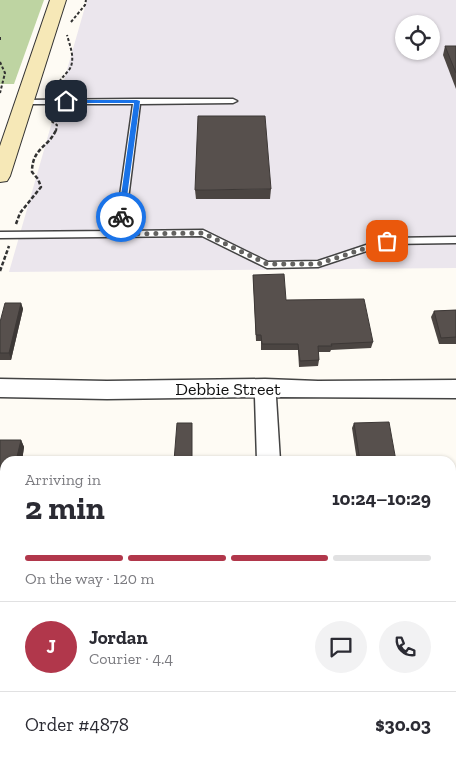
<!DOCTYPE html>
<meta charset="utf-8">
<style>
:root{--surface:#fff;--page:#f2f2f3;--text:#2b2b33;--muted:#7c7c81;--line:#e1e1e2;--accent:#b1374b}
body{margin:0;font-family:"Zilla Slab",serif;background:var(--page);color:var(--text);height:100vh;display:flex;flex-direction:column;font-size:19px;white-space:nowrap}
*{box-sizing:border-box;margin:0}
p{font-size:16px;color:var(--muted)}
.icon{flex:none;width:28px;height:28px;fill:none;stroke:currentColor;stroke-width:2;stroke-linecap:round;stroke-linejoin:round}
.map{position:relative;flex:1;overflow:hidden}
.drawer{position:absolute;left:0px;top:456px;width:456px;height:311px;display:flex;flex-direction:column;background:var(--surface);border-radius:15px 15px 0 0;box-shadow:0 1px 4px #0004}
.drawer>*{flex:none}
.buttons{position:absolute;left:395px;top:15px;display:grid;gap:10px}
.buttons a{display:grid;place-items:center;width:45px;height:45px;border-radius:50%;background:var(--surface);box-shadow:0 1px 4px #0004;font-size:25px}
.pin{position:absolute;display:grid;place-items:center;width:42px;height:42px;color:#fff;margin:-21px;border-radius:10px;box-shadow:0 2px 8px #0006}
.courier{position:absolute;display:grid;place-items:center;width:50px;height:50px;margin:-25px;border:4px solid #1a73e8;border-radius:50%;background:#fff;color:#222;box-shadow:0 1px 6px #0007}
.overview em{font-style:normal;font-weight:700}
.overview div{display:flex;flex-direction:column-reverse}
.overview{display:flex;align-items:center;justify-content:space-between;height:85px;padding:0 25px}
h1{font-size:32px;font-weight:700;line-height:38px}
.bar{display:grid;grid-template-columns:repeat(4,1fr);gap:8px 5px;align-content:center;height:60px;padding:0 25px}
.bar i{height:6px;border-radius:4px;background:var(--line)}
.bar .selected{background:var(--accent)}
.bar p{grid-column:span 4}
.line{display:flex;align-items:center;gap:12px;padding:0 25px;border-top:1px solid var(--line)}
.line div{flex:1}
.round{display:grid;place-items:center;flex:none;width:52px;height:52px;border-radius:26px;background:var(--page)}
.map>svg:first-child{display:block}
.industrial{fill:#ebe6ed;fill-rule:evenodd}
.forest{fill:#bed4a2}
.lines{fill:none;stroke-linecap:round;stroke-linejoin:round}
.lane-casing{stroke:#434343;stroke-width:3}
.street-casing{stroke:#434343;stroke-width:3}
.secondary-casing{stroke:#323232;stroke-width:2}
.path-far1{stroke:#323232;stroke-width:2;stroke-dasharray:3 2;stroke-linecap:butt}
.path{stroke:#323232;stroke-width:2.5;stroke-dasharray:4 2;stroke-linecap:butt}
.lane{fill:#fff;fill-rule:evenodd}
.street{fill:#fff;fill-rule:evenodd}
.secondary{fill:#f6e8b7;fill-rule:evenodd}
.wall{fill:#4b4542}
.shaded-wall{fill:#3d3836}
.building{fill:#57504d;stroke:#3d3836}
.route{fill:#1a73e8}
.done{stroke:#636260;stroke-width:5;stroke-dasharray:0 9}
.labels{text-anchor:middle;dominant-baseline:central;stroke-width:5;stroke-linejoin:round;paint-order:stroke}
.street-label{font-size:18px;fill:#101010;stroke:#fff}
</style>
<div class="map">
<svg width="456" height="767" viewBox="0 0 456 767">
<rect width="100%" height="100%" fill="#fefbf4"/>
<!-- industrial -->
<path class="industrial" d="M 87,0 L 456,0 L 456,268 L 9,272 ZM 404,24 L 431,24 L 431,51 L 404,51 Z"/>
<!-- forest -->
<polygon class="forest" points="0,0 44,0 14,84 0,84"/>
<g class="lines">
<!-- lane casing -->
<g class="lane-casing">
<polygon id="lane" points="137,99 233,99 237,101 233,103 140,104 124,231 203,230 268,262 318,261 387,238 456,237 456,243 388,244 318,267 267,268 202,236 0,238 0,232 115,231 133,104 22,104 22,100"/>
</g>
<!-- street casing -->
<g class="street-casing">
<g id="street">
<polygon points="0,379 107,381 265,379 318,381 456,380 456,398 276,397 280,461 257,461 255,397 107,399 0,397"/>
<polygon points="0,750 5,750 5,762 451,762 451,750 456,750 456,767 0,767"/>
</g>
</g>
<!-- secondary casing -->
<g class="secondary-casing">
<polygon id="secondary" points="50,0 66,0 10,176 7,181 0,182 0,146"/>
</g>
<!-- path-far1 -->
<g class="path-far1">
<polyline points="71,22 85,5 86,0"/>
<polyline points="0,37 0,40"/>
<polyline points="0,62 5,73 0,93"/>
<path d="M 54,90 C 58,82 63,77 69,70 C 76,60 70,46 67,35"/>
<polyline points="48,112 51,121 57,125 56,131"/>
</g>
<!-- path -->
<g class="path">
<path d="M 16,224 L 20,213 L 41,187 L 38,179 L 32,172 C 32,148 48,148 56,130"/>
<polyline points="0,271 9,246"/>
</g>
<!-- lane -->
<use href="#lane" class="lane"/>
<!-- street -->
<use href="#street" class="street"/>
<!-- secondary -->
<use href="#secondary" class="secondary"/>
</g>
<!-- wall -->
<g class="wall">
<polygon points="445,46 456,46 456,89 443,55"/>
<polygon points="271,189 270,199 196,199 195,190"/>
<polygon points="253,275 286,300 373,342 371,348 331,350 330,352 318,352 319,360 318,366 299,367 298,350 261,350 261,341 256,341"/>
<polygon points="21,303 23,309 11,360 0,360 0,322"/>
<polygon points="456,310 456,344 439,344 431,317 434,311"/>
<polygon points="354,423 396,461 357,461 352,428"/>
<polygon points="0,440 21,440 24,447 22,461 5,461 5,518 0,518"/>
<polygon points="451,573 456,594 456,608 454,610 451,610"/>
<rect x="0" y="624" width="5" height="72"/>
<polygon points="451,667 456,667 456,693 451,694"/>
</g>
<!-- shaded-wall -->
<g class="shaded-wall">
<polygon points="21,303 23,309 11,360 9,353"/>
<polygon points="21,440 24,447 22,461 16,461"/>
</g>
<!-- building -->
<g class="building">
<polygon points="445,46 456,46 456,73"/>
<polygon points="198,116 265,116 271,189 195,190"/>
<polygon points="284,274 286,300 364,299 373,342 331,344 332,346 318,346 319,360 300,361 298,344 262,344 261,335 256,335 253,275"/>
<polygon points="5,303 21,303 9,353 0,353 0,322"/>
<polygon points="456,310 456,337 441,338 434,311"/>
<polygon points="389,422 396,461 360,461 354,423"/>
<polygon points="177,423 192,423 192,461 174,461"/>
<polygon points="0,440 21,440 16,461 5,461 5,512 0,512"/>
<polygon points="451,573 456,594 456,605 451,605"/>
<polygon points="0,624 5,624 5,693 0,694"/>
<rect x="451" y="667" width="5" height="23"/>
</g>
<!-- route -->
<polygon class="route" points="64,100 137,100 140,101 124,219 118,217 134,103 66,103"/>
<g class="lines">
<!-- done -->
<polyline class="done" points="121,217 119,234 203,233 267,264 318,264 387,241"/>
</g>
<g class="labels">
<!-- street labels -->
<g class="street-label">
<text x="228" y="389">Debbie Street</text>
</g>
</g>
</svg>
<div class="buttons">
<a><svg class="icon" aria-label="locate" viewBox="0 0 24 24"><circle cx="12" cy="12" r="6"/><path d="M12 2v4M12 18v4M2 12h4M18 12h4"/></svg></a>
</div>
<div class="pin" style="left:387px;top:241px;background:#ea580c"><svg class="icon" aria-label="bag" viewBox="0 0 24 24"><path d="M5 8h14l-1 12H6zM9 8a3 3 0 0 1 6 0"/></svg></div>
<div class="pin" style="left:66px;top:101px;background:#1f2937"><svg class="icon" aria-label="home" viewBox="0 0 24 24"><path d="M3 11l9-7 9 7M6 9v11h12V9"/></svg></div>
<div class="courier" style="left:121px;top:217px"><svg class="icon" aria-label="bike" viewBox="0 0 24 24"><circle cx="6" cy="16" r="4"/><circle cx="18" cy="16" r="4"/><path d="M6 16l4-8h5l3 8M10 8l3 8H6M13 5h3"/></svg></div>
<section class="drawer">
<div class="overview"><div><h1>2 min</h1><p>Arriving in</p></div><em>10:24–10:29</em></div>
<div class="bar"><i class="selected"></i><i class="selected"></i><i class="selected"></i><i></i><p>On the way · 120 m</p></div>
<div class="line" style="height:90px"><b class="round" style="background:var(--accent);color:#fff">J</b><div><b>Jordan</b><p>Courier · 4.4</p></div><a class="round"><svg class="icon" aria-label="chat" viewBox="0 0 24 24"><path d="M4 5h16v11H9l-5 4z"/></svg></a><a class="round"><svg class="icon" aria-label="phone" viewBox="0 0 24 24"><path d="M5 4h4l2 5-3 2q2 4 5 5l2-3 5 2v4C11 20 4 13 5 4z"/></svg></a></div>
<div class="line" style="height:65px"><div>Order #4878</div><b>$30.03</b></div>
</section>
</div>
